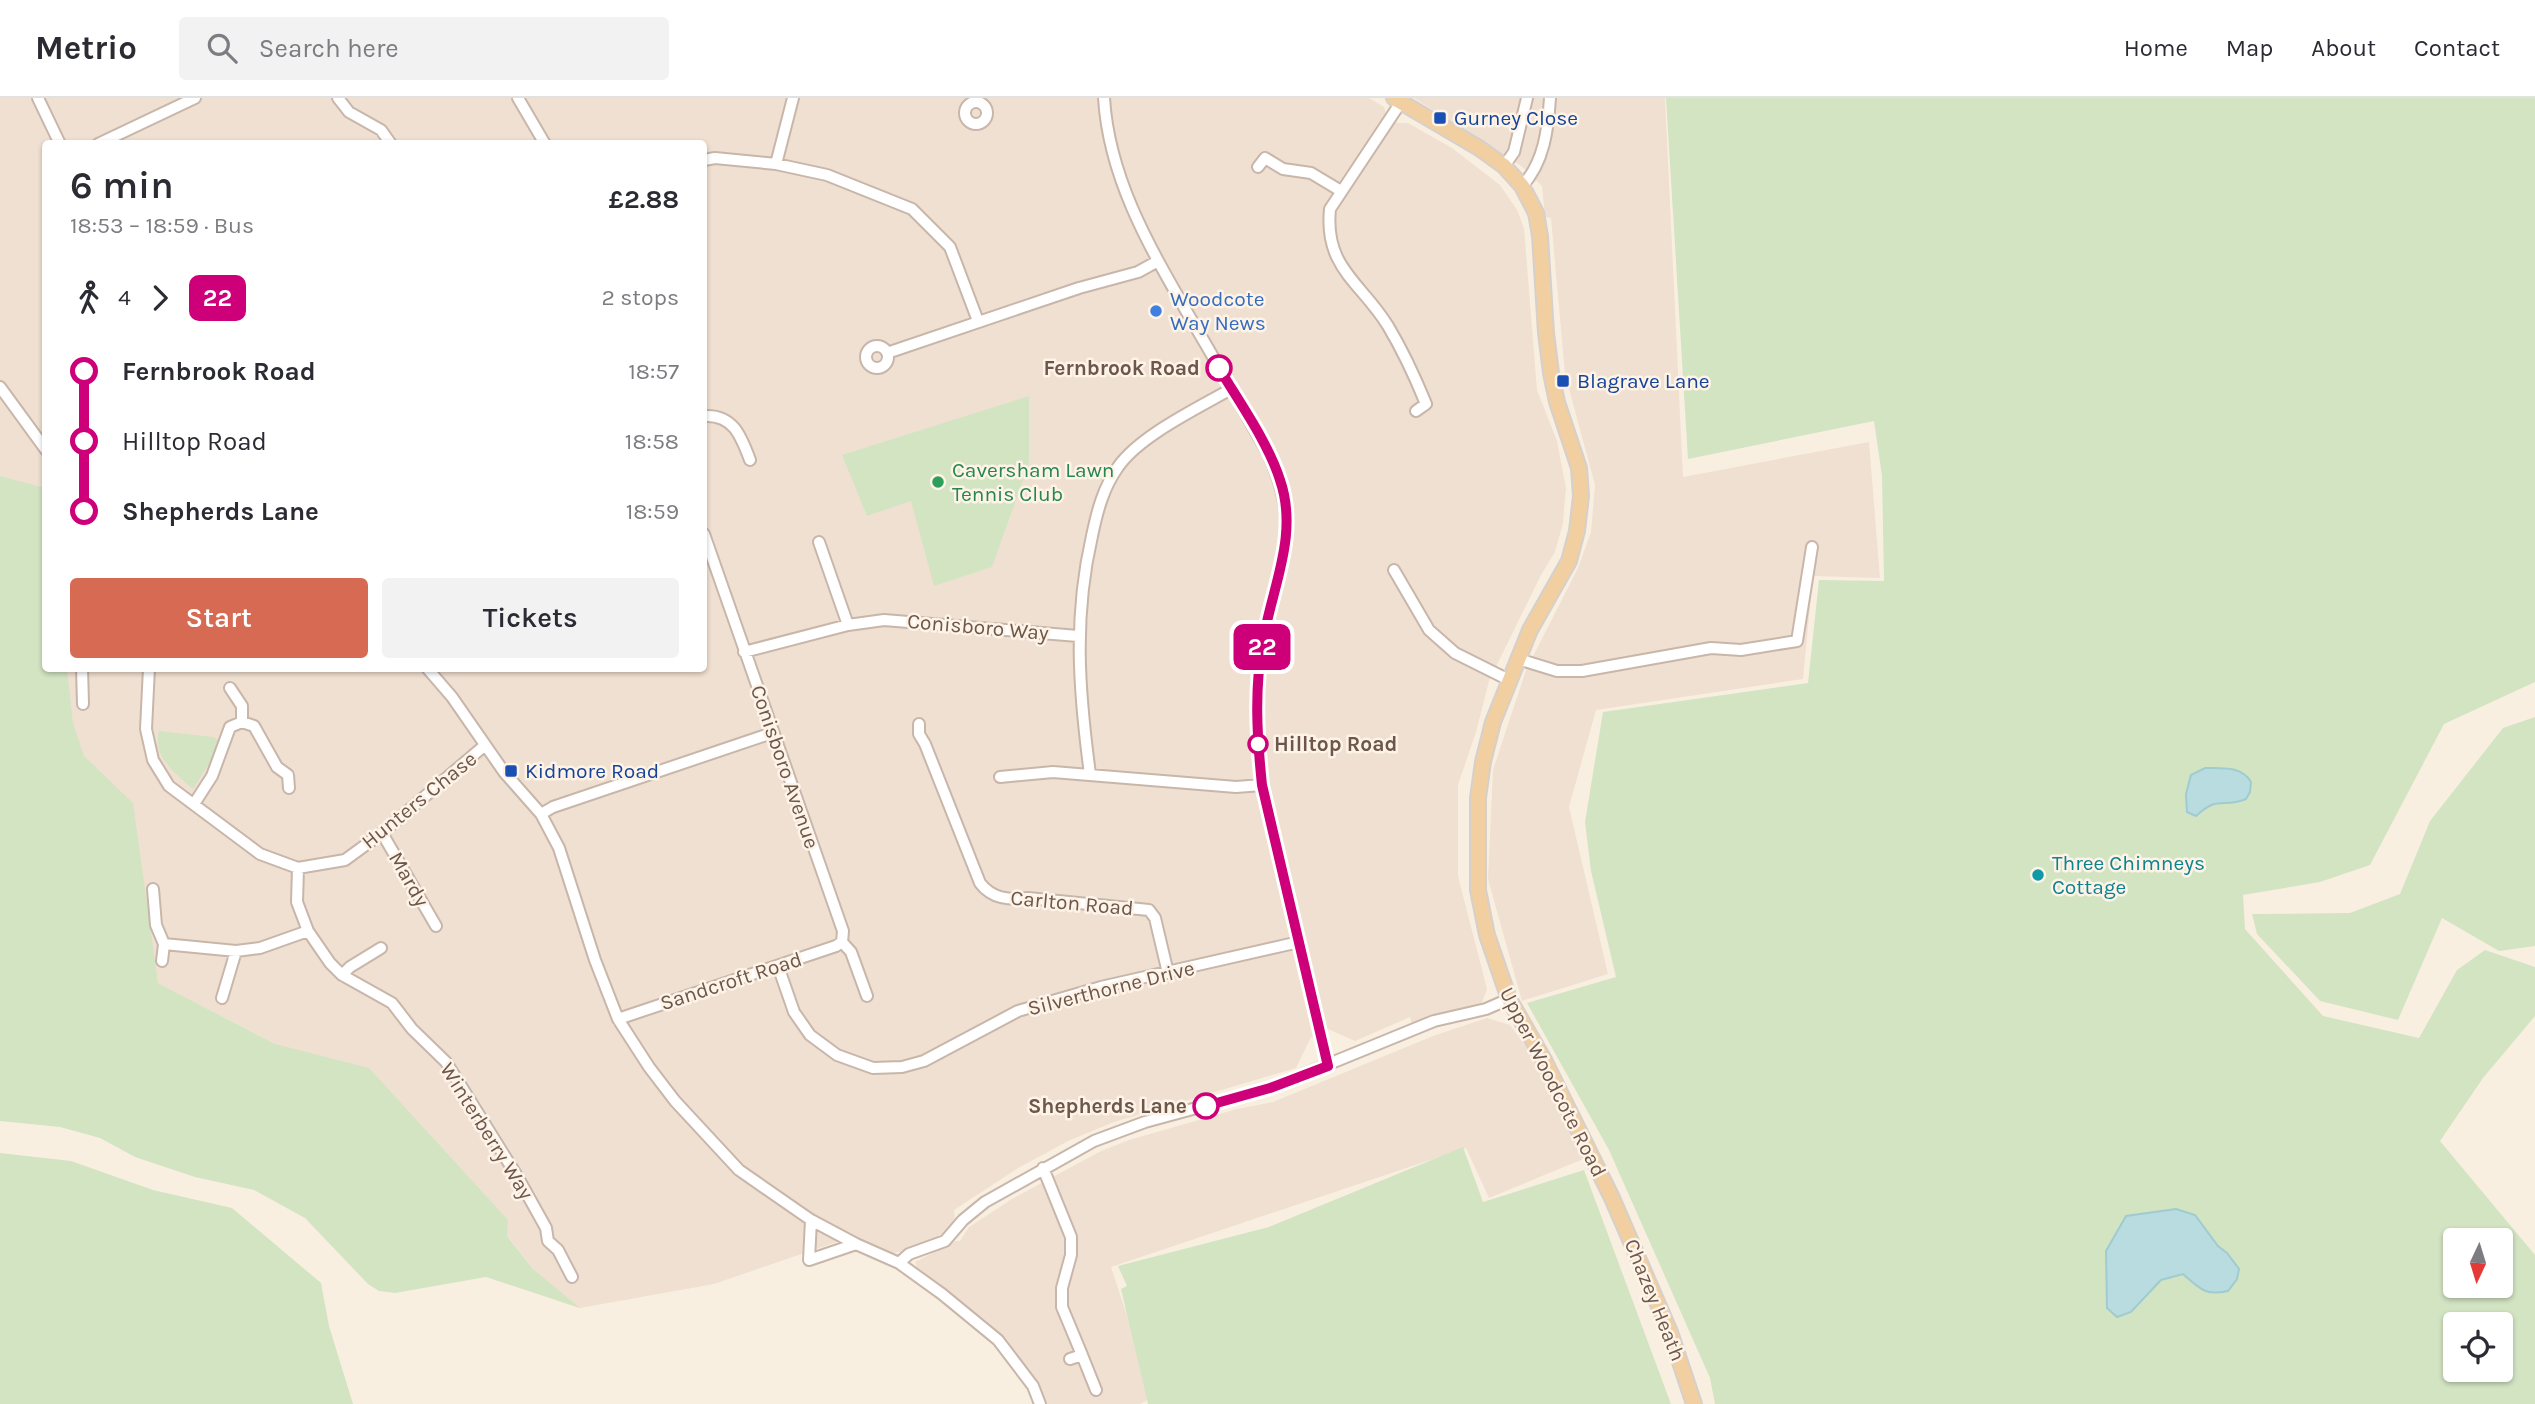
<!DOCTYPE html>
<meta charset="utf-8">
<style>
:root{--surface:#fff;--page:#f2f2f3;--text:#2b2b33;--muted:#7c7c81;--line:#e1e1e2;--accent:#d76a52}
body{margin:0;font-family:Karla,sans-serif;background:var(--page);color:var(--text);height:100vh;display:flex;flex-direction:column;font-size:26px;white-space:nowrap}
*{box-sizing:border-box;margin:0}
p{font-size:23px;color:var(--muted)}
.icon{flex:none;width:38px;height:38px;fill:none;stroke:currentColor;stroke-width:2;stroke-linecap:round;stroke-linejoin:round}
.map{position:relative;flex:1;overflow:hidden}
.panel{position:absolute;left:42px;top:42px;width:665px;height:532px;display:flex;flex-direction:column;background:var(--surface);border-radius:7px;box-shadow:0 2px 5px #0004}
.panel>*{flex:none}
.badge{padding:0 14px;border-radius:10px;font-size:24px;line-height:46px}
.needle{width:46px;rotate:184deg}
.fabs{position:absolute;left:2443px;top:1130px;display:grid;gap:14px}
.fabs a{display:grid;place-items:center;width:70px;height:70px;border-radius:7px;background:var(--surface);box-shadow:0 2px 5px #0004;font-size:35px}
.map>.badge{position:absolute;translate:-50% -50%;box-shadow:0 0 0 4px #fff}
.legs{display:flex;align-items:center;gap:10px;height:77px;padding:0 28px;font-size:23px}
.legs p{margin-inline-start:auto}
.overview{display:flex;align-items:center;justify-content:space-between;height:119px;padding:0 28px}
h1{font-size:38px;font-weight:600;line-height:52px}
.action{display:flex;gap:14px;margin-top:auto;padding:14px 28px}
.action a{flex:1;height:80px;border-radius:7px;background:var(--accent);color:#fff;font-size:28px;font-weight:600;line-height:80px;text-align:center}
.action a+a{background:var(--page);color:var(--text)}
ul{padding:0 28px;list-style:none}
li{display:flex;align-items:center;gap:24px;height:70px;font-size:26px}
li i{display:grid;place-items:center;width:10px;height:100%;margin:0 9px;background:currentColor}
li i::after{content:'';width:18px;height:18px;margin:-9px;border:5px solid;border-radius:50%;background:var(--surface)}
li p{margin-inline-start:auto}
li:first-child i{background:linear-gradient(#0000 50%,currentColor 0)}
li:last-child i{background:linear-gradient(currentColor 50%,#0000 0)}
header{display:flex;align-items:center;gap:42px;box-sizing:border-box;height:98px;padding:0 35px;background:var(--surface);border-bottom:2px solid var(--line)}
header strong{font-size:33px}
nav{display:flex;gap:38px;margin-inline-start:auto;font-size:24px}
.search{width:490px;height:63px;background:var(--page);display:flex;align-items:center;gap:18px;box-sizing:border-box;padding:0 24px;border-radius:7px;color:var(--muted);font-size:26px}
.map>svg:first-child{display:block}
.residential{fill:#f0e0d1}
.green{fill:#d2e4c2;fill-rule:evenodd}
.water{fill:#b8dce0;stroke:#a0cbd0;stroke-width:2}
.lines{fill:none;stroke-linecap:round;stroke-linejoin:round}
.minor-casing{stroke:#c8b6aa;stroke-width:14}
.major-casing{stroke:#d6d0cd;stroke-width:18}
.minor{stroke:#fff;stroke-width:10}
.major{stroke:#f1cfa0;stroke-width:14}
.line-1-casing{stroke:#fff;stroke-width:16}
.line-1{stroke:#cd007a;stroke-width:10}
.transit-dot{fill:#1a4fb4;stroke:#fdf3e7;stroke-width:2.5}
.shop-dot{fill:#3f7fe0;stroke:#fdf3e7;stroke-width:2.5}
.stop-1-dot{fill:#fff;stroke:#cd007a;stroke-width:3.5}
.leisure-dot{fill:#2e9e5b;stroke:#fdf3e7;stroke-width:2.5}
.culture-dot{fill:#0f9aa8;stroke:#fdf3e7;stroke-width:2.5}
.labels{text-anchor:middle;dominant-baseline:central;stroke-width:5;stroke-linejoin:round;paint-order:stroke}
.transit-label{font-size:21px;fill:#164399;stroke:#fdf3e7;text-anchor:start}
.shop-label{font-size:21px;fill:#366cbe;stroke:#fdf3e7;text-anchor:start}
.stop-label{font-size:21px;font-weight:bold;fill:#6d564b;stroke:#fdf3e7;text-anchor:end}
.leisure-label{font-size:21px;fill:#27864d;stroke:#fdf3e7;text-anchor:start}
.street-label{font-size:21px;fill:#6d564b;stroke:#fdf3e7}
.culture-label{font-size:21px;fill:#0d838f;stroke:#fdf3e7;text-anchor:start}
</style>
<header>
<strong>Metrio</strong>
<div class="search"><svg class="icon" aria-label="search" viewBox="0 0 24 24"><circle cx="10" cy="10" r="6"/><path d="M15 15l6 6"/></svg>Search here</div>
<nav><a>Home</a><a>Map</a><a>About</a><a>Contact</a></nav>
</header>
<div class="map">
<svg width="2535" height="1306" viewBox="0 0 2535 1306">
<rect width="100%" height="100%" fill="#f9efe1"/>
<path class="residential" d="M0 0H1369L1384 9 1386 15 1398 25H1408L1452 50 1500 87 1517 112 1524 130 1537 292 1557 343 1566 390 1563 425 1555 454 1541 477 1489 583 1476 634 1458 687V778L1487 891 1482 905 1412 927 1410 919 1355 943 1328 931 1311 939 1296 970 1114 1024 1068 1043 1020 1069 954 1112 955 1123 945 1139 915 1152 884 1156 854 1138 714 1186 580 1210 558 1203 498 1126 275 946 158 885 124 713 76 647 65 571 704 570V46H46L45 456 0 382Z
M1414 0H1665L1683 379 1869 344 1880 480 1813 478 1803 581 1596 612 1569 709 1608 876 1522 903 1488 781 1493 672 1526 572 1578 470 1591 434 1595 387 1565 276 1551 120 1545 119 1542 88 1521 68Z
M1487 920 1510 927 1532 957 1588 1059 1489 1100 1466 1050 1111 1169 1154 1299 1140 1306H1038L982 1222 917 1169 915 1164 956 1143H960L969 1129 1012 1101 1101 1053 1129 1042 1237 1011 1273 1004 1433 938Z"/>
<path class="green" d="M1666 0H2535V584L2444 626 2370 767 2320 784 2243 797 2245 831 2323 918 2419 940 2457 872 2485 852 2535 869V918L2483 980 2440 1043 2535 1157V1306H1715L1710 1280 1609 1052 1527 905 1616 879 1591 773 1585 724 1603 614 1808 585 1819 482 1884 483 1882 378 1874 323 1688 361ZM2455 1143H2501V1188H2455ZM2455 1227H2501V1272H2455Z
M1029 298V365L992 469 934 488 911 403 867 418 842 357Z
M0 378 45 390 46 570 67 571 73 625 84 658 133 705 158 885 275 946 369 970 508 1122 507 1138 533 1171 580 1210 486 1179 395 1195 379 1193 368 1186 305 1120 254 1092 195 1079 135 1059 100 1040 60 1029 0 1023Z
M2535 619V848L2499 853 2442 820 2398 922 2320 903 2257 836 2252 816 2350 815 2400 796 2430 723 2503 630Z
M159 633 213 639 223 644 193 691C176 676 152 659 159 633Z
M1463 1049 1483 1104 1584 1072 1671 1306H1148L1121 1191 1127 1188 1118 1168 1269 1129Z
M0 1055 71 1063 153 1092 232 1110 321 1185 329 1228 353 1306H0Z"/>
<path class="water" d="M2205 670C2222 670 2242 668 2251 684L2250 694 2246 701C2222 711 2220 696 2196 718L2187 714 2186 696 2191 677Z
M2176 1111 2195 1117 2218 1148 2227 1155 2239 1171 2237 1181 2228 1193C2205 1198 2200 1191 2183 1176L2161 1182 2131 1214 2117 1219 2107 1210 2106 1153 2126 1118Z"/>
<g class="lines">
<g class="minor-casing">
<path id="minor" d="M38 0 60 46
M338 0 349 14 381 32 391 46
M518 0 545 46
M1104 0C1109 80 1149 148 1188 216 1215 262 1242 309 1268 355 1304 433 1278 466 1263 542 1254 589 1257 639 1262 687L1328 968
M1401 4 1330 111C1324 170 1361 184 1388 228 1403 253 1415 279 1426 306L1416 313
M965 15a11 11 0 1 1 22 0a11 11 0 1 1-22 0Z
M98 46 195 0
M704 62 715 60 776 66 827 77 912 111 950 149 978 223
M776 66 793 0
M1504 68 1514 54 1527 0
M1258 69 1265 60 1283 71 1311 75 1341 93
M1522 88C1544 65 1548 31 1550 0
M866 259a11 11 0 1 1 22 0a11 11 0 1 1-22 0Z
M887 255 1079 190 1138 174 1158 163
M0 289 46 352
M704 318C733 316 741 338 750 362
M704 436 843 833 842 844 851 854 867 898
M819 444 848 527
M1394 472 1429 532 1455 555 1509 582
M744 554 848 527 884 522 1078 538
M1518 561 1557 573H1582L1711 550 1741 552 1797 543 1812 449
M82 570 83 606
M149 570 146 631 153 662 169 688 260 756 298 770 345 762 382 735 484 648
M427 570 452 599 504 674 541 716 559 750 595 862 618 921 649 969 675 1003 739 1072 811 1122 856 1146 899 1165 942 1196 998 1242 1033 1288 1040 1306
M230 590 242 608V624
M919 626V636L925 646 980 785C992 801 1009 802 1028 800L1149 812 1155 820 1168 875
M1090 676C1079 594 1073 520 1092 438 1097 414 1103 390 1118 369 1139 338 1198 310 1231 291
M1000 679 1053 674 1236 689 1262 687
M194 706 212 678 230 629 242 624 254 628 277 669 288 677 289 690
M541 716 553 709 772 635
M382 735 436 828
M298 770 297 804 308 833 330 865 342 877 392 905 412 931 446 964 517 1078 546 1130 548 1143 558 1152 572 1179
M153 791 156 827 164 846 236 853 260 850 308 833
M162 863 164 846
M778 868 794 914 810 937 837 957 873 970 902 969 924 963 1018 913 1101 889 1299 844
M342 877 350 869 381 850
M222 900 236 853
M618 921 836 848 842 844
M1043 1070 1071 1139V1157L1062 1190V1209L1082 1257 1070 1261
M811 1122 809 1162 856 1146
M899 1165 909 1156 945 1143 963 1122 985 1104 1094 1043 1145 1024 1270 990 1434 923 1486 911 1509 901
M1082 1257 1096 1292"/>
</g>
<g class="major-casing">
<path id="major" d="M1394 0 1479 50 1504 68 1522 88 1536 115 1540 138 1546 235 1551 275 1557 304 1579 370 1581 398 1577 433 1569 463 1530 532 1493 624 1483 664 1478 700V792L1487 837 1509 901 1544 962 1612 1100 1670 1234 1694 1306"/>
</g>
<use href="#minor" class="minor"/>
<use href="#major" class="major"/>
</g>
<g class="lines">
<g class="line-1-casing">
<path id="line-1" d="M1206 1008 1270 990 1328 968 1262 687C1257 639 1254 591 1263 543 1272 489 1299 437 1280 382 1268 344 1239 304 1219 270"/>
</g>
<use href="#line-1" class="line-1"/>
</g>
<g class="transit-dot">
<rect x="1433" y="13" width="14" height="14" rx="3.5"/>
<rect x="1556" y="276" width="14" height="14" rx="3.5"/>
<rect x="504" y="666" width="14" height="14" rx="3.5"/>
</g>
<circle class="shop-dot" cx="1156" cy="213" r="7"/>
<g class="stop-1-dot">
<circle cx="1219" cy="270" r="12"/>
<circle cx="1258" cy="646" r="9"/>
<circle cx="1206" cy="1008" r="12"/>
</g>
<circle class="leisure-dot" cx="938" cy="384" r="7"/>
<circle class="culture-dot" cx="2038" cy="777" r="7"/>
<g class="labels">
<g class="transit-label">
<text x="1454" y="20">Gurney Close</text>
<text x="1577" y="283">Blagrave Lane</text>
<text x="525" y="673">Kidmore Road</text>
</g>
<g class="shop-label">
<text x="1170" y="201">Woodcote<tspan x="1170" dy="24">Way News</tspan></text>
</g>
<g class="stop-label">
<text x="1200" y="270">Fernbrook Road</text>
<text x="1274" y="646" text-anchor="start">Hilltop Road</text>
<text x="1187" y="1008">Shepherds Lane</text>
</g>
<g class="leisure-label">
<text x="952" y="372">Caversham Lawn<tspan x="952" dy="24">Tennis Club</tspan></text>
</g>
<g class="street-label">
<text transform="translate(978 529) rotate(5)">Conisboro Way</text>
<text transform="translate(785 669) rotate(71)">Conisboro Avenue</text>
<text transform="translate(419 702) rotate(-39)">Hunters Chase</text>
<text transform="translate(409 781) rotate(60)">Mardy</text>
<text transform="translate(1072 805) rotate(5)">Carlton Road</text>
<text transform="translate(731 883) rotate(-18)">Sandcroft Road</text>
<text transform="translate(1111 890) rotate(-14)">Silverthorne Drive</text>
<text transform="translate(1553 984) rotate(63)">Upper Woodcote Road</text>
<text transform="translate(487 1033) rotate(58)">Winterberry Way</text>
<text transform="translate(1655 1202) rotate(68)">Chazey Heath</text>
</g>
<g class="culture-label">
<text x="2052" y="765">Three Chimneys<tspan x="2052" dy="24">Cottage</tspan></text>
</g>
</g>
</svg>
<div class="fabs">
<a><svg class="needle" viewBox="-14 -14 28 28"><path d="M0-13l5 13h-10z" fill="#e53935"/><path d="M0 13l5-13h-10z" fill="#7c7c81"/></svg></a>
<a><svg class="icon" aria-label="locate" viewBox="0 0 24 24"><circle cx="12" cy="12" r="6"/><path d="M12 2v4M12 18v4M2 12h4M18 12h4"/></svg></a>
</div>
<b class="badge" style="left:1262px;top:549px;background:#cd007a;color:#fff">22</b>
<section class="panel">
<div class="overview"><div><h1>6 min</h1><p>18:53 – 18:59 · Bus</p></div><b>£2.88</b></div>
<div class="legs"><svg class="icon" aria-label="walk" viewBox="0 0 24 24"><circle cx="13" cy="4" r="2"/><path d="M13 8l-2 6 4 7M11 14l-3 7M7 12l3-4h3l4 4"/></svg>4<svg class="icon" aria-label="forward" viewBox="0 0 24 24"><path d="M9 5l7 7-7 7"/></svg><b class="badge" style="background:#cd007a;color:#fff">22</b><p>2 stops</p></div>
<ul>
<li><i style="color:#cd007a"></i><b>Fernbrook Road</b><p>18:57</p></li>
<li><i style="color:#cd007a"></i><span>Hilltop Road</span><p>18:58</p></li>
<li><i style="color:#cd007a"></i><b>Shepherds Lane</b><p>18:59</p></li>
</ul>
<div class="action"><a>Start</a><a>Tickets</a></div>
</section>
</div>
